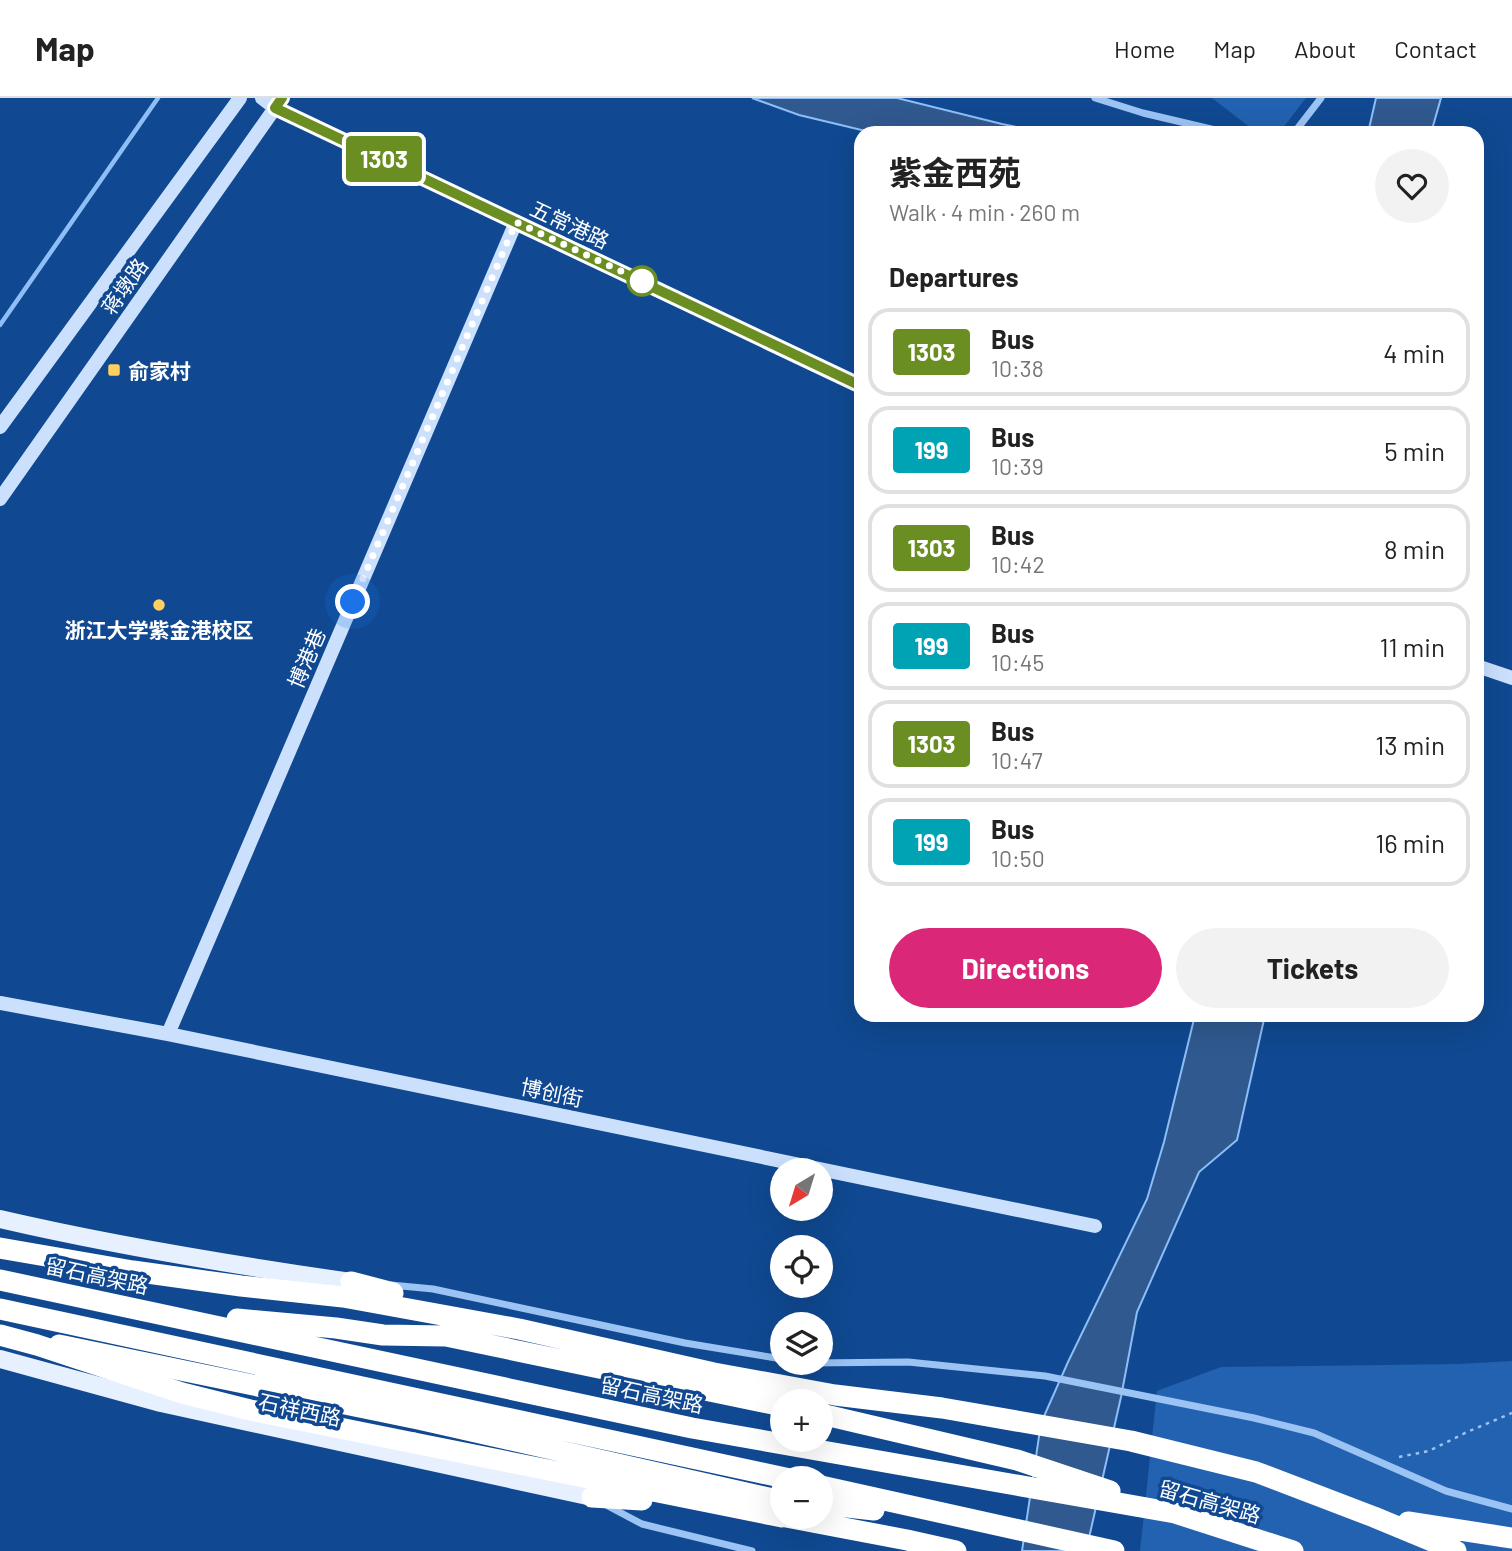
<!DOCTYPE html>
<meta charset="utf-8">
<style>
:root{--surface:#fff;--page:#f2f2f2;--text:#222;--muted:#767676;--line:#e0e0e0;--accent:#db2777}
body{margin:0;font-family:Barlow,"Noto Sans SC",sans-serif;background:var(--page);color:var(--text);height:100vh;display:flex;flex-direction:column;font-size:26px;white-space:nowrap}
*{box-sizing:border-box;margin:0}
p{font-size:23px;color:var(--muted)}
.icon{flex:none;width:38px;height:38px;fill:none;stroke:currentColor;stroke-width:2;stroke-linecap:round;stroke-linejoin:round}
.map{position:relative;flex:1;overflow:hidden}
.panel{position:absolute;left:854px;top:28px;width:630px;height:896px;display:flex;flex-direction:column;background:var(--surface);border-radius:21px;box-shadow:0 7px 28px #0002}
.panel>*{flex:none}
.badge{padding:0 14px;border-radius:5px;font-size:24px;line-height:46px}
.needle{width:46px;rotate:218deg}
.tools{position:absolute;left:770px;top:1060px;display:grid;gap:14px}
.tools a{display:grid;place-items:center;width:63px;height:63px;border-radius:50%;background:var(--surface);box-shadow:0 7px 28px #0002;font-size:35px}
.you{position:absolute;width:35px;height:35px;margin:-18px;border:5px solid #fff;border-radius:50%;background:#1a73e8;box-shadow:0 0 0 10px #1a73e833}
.map>.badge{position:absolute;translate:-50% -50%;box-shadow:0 0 0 4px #fff}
h2{padding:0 35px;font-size:26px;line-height:63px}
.round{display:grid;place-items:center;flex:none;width:74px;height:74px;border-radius:37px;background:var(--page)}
.summary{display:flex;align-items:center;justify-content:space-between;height:119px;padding:0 35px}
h1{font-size:33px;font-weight:700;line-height:52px}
.cta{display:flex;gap:14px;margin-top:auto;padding:14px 35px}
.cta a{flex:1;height:80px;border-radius:42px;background:var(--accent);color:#fff;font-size:28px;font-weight:700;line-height:80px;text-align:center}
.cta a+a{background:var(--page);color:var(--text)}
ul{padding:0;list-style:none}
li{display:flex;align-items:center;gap:21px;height:88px;margin:0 14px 10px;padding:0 21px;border:4px solid var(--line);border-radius:21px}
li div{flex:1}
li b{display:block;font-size:26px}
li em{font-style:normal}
li .badge{min-width:77px;font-weight:700;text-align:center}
header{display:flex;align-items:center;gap:42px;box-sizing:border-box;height:98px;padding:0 35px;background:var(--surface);border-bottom:2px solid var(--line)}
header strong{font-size:33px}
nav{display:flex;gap:38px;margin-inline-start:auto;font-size:24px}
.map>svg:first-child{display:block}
.green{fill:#2262b0}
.water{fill:#30598f;stroke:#8dbef7;stroke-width:2}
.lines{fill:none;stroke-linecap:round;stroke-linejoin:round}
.stream{stroke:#8dbef7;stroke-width:4.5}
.path{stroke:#9bc3f3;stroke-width:2.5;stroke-dasharray:3.5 5;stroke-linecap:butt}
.street{stroke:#9bc3f3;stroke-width:7}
.secondary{stroke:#cae0fd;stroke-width:14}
.primary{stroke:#e7f0ff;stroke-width:18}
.highway{stroke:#fff;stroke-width:21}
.highway-bridge{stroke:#fff;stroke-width:21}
.line-casing{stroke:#fff;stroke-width:16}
.line{stroke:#6b8e23;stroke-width:10}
.walk{stroke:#fff;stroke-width:7;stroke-dasharray:0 12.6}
.stop-dot{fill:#fff;stroke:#6b8e23;stroke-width:3.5}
.poi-dot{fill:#ffd05d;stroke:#104991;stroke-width:2.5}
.labels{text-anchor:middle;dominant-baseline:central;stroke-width:7;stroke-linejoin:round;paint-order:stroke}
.street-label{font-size:21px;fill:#fff;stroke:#104991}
.poi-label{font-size:21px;font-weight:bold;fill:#fff;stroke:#104991;text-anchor:start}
</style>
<header>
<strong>Map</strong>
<nav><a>Home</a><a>Map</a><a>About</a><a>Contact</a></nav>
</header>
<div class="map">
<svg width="1512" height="1453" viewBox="0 0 1512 1453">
<rect width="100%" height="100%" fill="#104991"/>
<path class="green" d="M1212 0H1306L1279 35 1256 34Z
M1512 1263V1453H1140L1157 1293 1221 1269 1458 1266Z"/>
<path class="water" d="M752 0H897L1002 26 1047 35H874L799 17Z
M1376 0H1441L1431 35H1368Z
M1195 917H1265L1237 1042 1199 1074 1137 1214 1121 1299 1086 1453H1022L1041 1325 1068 1264 1147 1101 1164 1044Z"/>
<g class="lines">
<path class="stream" d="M0 227 158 0"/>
<path class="path" d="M1399 1359 1429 1353 1467 1334 1512 1315"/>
<path class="street" d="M1095 0 1143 15 1228 35
M1294 35 1321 0
M391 1187 433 1191 685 1245 782 1261
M811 1265 908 1264 1045 1278 1254 1320 1314 1335 1446 1393 1512 1411
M608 1408 642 1426 752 1453"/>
<path class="secondary" d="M262 0 275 10 861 288
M0 329 240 0
M0 401 282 0
M1477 568 1512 580
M0 905 168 936 1095 1128
M168 936 516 124"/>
<path class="primary" d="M0 1121C116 1148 233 1167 351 1184
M0 1261 161 1305 592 1399"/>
<path class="highway" d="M0 1150 133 1173 241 1188 343 1199 519 1231 714 1275 835 1297 942 1310 1131 1343 1256 1374 1374 1419 1456 1453
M0 1182 692 1330 1175 1415 1293 1453
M351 1184 393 1195
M0 1211 790 1381
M237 1221 336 1230 383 1237 446 1238 782 1308
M59 1247 418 1321 782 1403
M821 1316 1017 1362 1110 1393
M414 1345 782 1419
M821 1388 1114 1453
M592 1399 642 1402
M821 1406 874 1412
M786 1419 907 1442 956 1453
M1408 1424 1512 1440"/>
<path class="highway-bridge" d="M0 1237 37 1247 182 1295 250 1312 414 1345"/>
</g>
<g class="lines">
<g class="line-casing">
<path id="line" d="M282 0 275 10 861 288"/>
</g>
<use href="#line" class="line"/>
<path class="walk" d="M353 504 516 124 642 183"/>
</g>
<circle class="stop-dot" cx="642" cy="183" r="14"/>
<g class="poi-dot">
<rect x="107" y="265" width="14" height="14" rx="3.5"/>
<circle cx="159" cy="507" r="7"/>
</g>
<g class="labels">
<g class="street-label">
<text transform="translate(570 126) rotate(25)">五常港路</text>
<text transform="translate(124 188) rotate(-55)">蒋墩路</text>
<text transform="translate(306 560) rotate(-67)">博港巷</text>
<text transform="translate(552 994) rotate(12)">博创街</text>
<text transform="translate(97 1177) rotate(12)">留石高架路</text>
<text transform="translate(652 1296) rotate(12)">留石高架路</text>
<text transform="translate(300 1311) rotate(12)">石祥西路</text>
<text transform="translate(1210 1403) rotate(16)">留石高架路</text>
</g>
<g class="poi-label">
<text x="128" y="272">俞家村</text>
<text x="159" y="531" text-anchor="middle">浙江大学紫金港校区</text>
</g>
</g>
</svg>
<div class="tools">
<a><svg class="needle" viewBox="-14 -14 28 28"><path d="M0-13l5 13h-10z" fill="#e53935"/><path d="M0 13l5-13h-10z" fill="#767676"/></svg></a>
<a><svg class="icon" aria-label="locate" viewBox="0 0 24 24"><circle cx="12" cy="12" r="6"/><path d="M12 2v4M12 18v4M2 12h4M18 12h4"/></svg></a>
<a><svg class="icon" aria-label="layers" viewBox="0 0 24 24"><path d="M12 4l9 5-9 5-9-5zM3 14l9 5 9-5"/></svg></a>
<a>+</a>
<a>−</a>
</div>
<div class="you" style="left:353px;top:504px"></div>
<b class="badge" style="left:384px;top:61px;background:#6b8e23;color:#fff">1303</b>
<section class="panel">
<div class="summary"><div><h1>紫金西苑</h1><p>Walk · 4 min · 260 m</p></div><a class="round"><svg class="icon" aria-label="heart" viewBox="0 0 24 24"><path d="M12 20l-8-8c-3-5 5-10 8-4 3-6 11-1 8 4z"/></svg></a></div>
<h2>Departures</h2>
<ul>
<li><span class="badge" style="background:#6b8e23;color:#fff">1303</span><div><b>Bus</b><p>10:38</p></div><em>4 min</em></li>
<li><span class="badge" style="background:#00a3b4;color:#fff">199</span><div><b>Bus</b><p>10:39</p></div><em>5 min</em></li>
<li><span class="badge" style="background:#6b8e23;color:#fff">1303</span><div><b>Bus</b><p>10:42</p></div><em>8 min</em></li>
<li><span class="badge" style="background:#00a3b4;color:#fff">199</span><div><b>Bus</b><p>10:45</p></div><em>11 min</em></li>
<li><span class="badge" style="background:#6b8e23;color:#fff">1303</span><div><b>Bus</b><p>10:47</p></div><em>13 min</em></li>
<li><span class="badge" style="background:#00a3b4;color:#fff">199</span><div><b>Bus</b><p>10:50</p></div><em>16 min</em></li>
</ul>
<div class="cta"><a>Directions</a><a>Tickets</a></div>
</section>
</div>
